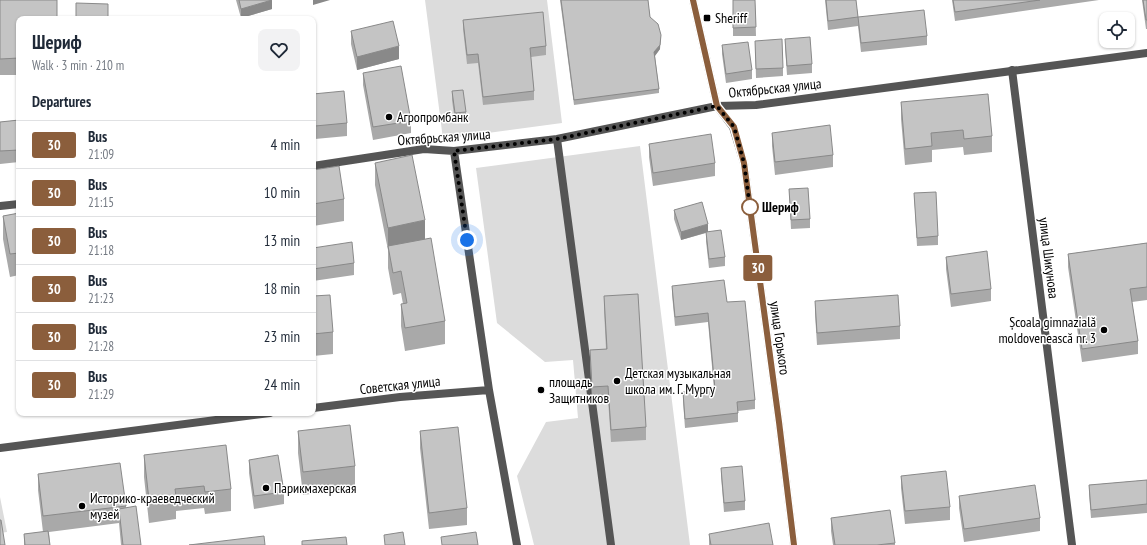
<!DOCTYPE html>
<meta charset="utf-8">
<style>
:root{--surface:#fff;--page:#f2f2f3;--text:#1f2937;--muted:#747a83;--line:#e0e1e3}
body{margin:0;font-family:"PT Sans Narrow",sans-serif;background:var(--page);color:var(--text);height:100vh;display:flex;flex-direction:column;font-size:15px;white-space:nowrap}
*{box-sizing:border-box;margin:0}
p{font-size:13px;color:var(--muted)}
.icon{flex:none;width:22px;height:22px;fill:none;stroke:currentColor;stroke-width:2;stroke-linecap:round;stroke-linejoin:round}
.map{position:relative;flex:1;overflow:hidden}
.drawer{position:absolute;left:16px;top:16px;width:300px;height:400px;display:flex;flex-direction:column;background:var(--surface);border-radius:8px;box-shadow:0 1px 3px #0004}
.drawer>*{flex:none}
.badge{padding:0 8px;border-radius:3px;font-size:14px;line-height:26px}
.fabs{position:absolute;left:1099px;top:12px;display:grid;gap:8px}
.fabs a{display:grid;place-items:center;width:36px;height:36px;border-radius:8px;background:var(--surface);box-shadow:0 1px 3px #0004;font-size:20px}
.you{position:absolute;width:20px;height:20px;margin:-10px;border:3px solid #fff;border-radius:50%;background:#1a73e8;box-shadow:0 0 0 6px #1a73e833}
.map>.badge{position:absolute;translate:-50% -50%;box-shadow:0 0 0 2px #fff}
h2{padding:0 16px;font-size:15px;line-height:36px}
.round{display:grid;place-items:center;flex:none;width:42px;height:42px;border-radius:8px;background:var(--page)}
.headline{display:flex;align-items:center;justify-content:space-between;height:68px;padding:0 16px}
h1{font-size:19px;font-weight:700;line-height:30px}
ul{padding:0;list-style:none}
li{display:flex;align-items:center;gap:12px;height:48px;padding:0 16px;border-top:1px solid var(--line)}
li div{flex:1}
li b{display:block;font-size:15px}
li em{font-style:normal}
li .badge{min-width:44px;font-weight:700;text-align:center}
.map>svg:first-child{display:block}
.green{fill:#dcdcdc}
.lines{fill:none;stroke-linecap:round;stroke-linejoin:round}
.minor{stroke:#555;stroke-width:8}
.tertiary{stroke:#555;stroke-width:8}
.wall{fill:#a9a9a9}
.shaded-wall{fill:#898989}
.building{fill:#c4c4c4;stroke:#898989}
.line-casing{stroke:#fff;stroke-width:9}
.line{stroke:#8b5e3c;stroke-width:6}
.walk{stroke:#000;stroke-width:4;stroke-dasharray:0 7.2}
.poi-dot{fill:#000;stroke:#fff;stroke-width:1.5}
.stop-dot{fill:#fff;stroke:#8b5e3c;stroke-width:2}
.labels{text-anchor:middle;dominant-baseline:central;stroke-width:3;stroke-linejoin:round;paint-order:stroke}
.poi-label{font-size:14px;fill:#000;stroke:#fff;text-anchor:start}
.street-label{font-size:14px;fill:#000;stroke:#fff}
.stop-label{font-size:14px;font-weight:bold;fill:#000;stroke:#fff;text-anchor:start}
</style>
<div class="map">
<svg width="1147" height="545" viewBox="0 0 1147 545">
<rect width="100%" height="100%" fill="#fff"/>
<path class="green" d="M425 0H547L562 123 443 139Z
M640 146 690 545H534L517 476 546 422 578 418 573 360 545 362 497 323 476 168Z
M0 497 7 532 0 533Z"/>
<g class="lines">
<path class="minor" d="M1012 70 1072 545
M557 139 611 545
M454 151 489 390 517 545
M313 166 424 149 454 151 557 139 717 106
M0 206 19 204
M313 408 400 397 489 390
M0 448 270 413"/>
<path class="tertiary" d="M693 0 717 106 733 127 744 163 779 422 794 545
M717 106 756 105 1147 53"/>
</g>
<path class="wall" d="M0 0 19 19V75H0Z
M236 0H272V9L241 18Z
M560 0H648L650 17 660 49 655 56 659 89V93L574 105Z
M733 0H755L756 36H733Z
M825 0H856L858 17 927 36V45L861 52 858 26 828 30Z
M952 0H1099L955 21Z
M1142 0H1147V29H1146Z
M463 20 546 46V55L531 57 534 91V100L483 105 478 63 467 64 463 29Z
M351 31 399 59 357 70 351 44Z
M785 39 812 64V73L787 75 785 47Z
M755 41 783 68V76L756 78Z
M722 45 752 70V79L726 83 722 54Z
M363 73 411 121V133L373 140 363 85Z
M452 91 466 112V120L455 122 452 100Z
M313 94 347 123V136L315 139 313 115Z
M901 102 992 136V152L964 155 963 147 932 150V162L905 165 901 119Z
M19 120V162L0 164V122Z
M772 133 833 155V167L775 175 772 146Z
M649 144 715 163V176L653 186 649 157Z
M375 163 425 239 445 321V344L405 351 401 326V304H403L401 293 393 295 388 268V250L375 185Z
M313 170 344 199V221L313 226Z
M789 189 810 219V228L791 229Z
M914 193 938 236V245L917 246Z
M674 210 708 232 725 257V266L709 268 706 241V233L681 240 674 219Z
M19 213V275L10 277 3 239V216Z
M1147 243V300L1132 302 1138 341V354L1082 362 1068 267V254Z
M313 248 354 263V275L313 281Z
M946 257 991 289V301L951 307 946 269Z
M672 286 727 302 755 400V409L738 411V422L685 428 683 401V392L714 389 708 322 675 326 672 294Z
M313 296 333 332V354L313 356Z
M604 296 646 427V440L611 442 608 399 592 400 590 363V350L606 349 604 309Z
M815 301 900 326V339L817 345 815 314Z
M298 431 355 466V488L303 495 298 453Z
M420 431 467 508V525L429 529 420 448Z
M144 455 231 489V511L205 514 204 508 176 511V519L149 523 144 477Z
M249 460 284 492V504L254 509 249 473Z
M721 468 745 501V510L724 512 721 476Z
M38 474 126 506V508L141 545H121L119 523 49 532 50 545H24V534L43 532 38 490Z
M901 476 950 507V520L905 524 901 488Z
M1147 480V513L1091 518 1089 494V485Z
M959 496 1040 518V531L964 542 959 508Z
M831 518 895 543V545H833L831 531Z
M709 534 773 545H709Z"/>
<path class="shaded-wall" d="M272 0V9L241 18V9Z
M313 0H330L313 5Z
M661 35 660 49 654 57V52Z
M399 46V59L357 70V57Z
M425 220V242L388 246V250V228Z
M708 224V232L681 240V232Z"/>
<path class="building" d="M0 0H57V19H19V58L0 59Z
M239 0H272L241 9Z
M561 0H648L650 17 658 24 661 35 660 45 654 52 659 89 574 100Z
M733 0H755L756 27 733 28Z
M826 0H856L858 17 924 10 927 36 861 43 858 17 828 21Z
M953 0H1040L955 12Z
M1143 0H1147V20H1146Z
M76 3 108 4V19H76Z
M543 12 546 46 530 48 534 91 483 97 478 54 467 55 463 20Z
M393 21 399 46 357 57 351 31Z
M810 37 812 64 787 66 785 39Z
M782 39 783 68 756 69 755 41Z
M748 42 752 70 726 74 722 45Z
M401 66 411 121 373 127 363 73Z
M463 90 466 112 455 113 452 91Z
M344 91 347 123 315 126 313 102V94Z
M988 94 992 136 964 139 963 130 931 133 932 146 905 149 901 102Z
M19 120V150L0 151V122Z
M830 125 833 155 775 162 772 133Z
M711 134 715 163 653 173 649 144Z
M412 155 425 220 388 228 375 163Z
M339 166 344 199 313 204V170Z
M808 188 810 219 791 220 789 189Z
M936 192 938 236 917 238 914 193Z
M702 202 708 224 681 232 674 210Z
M19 213V253L10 254 3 216Z
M721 230 725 257 709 259 706 232Z
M431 238 445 321 405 328 401 304 407 303 401 271 393 273 388 246Z
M352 242 354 263 313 269V248Z
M1147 243V287L1130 289 1138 341 1082 349 1068 254Z
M987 251 991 289 951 294 946 257Z
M724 280 727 302 745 301 755 400 737 402 738 413 685 419 683 392 715 389 708 313 675 317 672 286Z
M638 294 646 427 611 430 608 386 592 387 590 350 607 349 604 296Z
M330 295 333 332 313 334V296Z
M898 295 900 326 817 333 815 301Z
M350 425 355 466 303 472 298 431Z
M458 427 467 508 429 513 420 431Z
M226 445 231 489 205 492 204 486 175 489 176 497 149 500 144 455Z
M278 455 284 492 254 496 249 460Z
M120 463 126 506 43 516 38 474Z
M742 466 745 501 724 503 721 468Z
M946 471 950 507 905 511 901 476Z
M1147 480V504L1091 510 1089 485Z
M1035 485 1040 518 964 529 959 496Z
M136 506 141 545H123L119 509Z
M890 510 895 543 877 545H835L831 518Z
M0 520H1L5 545H0Z
M769 523 773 545H711L709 534Z
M48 531 50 545H25L24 534Z
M403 532 405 545H385L384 535Z
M476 532 478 545H442L441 537Z
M264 536 265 545H189Z
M346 537 347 545H302V541Z"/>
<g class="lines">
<g class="line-casing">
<path id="line" d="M693 0 717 106 734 127 744 163 779 422 794 545"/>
</g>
<use href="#line" class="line"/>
<path class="walk" d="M467 240 454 151 557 139 717 106 734 127 744 163 750 207"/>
</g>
<g class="poi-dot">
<rect x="703" y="14" width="8" height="8" rx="2"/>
<circle cx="389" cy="117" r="4"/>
<circle cx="1104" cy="330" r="4"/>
<circle cx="617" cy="381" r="4"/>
<circle cx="541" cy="390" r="4"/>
<circle cx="266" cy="488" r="4"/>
<circle cx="82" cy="506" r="4"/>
</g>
<circle class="stop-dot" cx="750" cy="207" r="8"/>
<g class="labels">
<g class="poi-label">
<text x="715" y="18">Sheriff</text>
<text x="397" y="117">Агропромбанк</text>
<text x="1096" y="322" text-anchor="end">Școala gimnazială<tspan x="1096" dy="16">moldovenească nr. 3</tspan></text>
<text x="625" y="373">Детская музыкальная<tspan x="625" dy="16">школа им. Г. Мургу</tspan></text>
<text x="549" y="382">площадь<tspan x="549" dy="16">Защитников</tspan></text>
<text x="274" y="488">Парикмахерская</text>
<text x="90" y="498">Историко-краеведческий<tspan x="90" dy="16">музей</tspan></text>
</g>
<g class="street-label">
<text transform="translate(775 88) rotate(-6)">Октябрьская улица</text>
<text transform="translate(444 137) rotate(-4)">Октябрьская улица</text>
<text transform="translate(1049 258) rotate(83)">улица Шикунова</text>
<text transform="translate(780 338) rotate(82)">улица Горького</text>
<text transform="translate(400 385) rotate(-6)">Советская улица</text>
</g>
<g class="stop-label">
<text x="762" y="207">Шериф</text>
</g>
</g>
</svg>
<div class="fabs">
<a><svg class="icon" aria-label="locate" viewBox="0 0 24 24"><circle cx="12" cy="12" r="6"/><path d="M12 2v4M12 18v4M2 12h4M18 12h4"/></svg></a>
</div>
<div class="you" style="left:467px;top:240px"></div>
<b class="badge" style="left:758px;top:268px;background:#8b5e3c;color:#fff">30</b>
<section class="drawer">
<div class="headline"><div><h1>Шериф</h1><p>Walk · 3 min · 210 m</p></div><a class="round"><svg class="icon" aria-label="heart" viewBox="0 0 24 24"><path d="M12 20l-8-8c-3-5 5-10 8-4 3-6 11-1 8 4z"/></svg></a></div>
<h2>Departures</h2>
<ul>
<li><span class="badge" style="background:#8b5e3c;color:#fff">30</span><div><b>Bus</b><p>21:09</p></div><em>4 min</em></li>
<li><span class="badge" style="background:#8b5e3c;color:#fff">30</span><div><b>Bus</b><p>21:15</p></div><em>10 min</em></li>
<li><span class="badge" style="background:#8b5e3c;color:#fff">30</span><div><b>Bus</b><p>21:18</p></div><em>13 min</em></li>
<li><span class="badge" style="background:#8b5e3c;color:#fff">30</span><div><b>Bus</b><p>21:23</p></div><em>18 min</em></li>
<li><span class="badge" style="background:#8b5e3c;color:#fff">30</span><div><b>Bus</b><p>21:28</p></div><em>23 min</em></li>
<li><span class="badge" style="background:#8b5e3c;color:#fff">30</span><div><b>Bus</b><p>21:29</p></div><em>24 min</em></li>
</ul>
</section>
</div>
